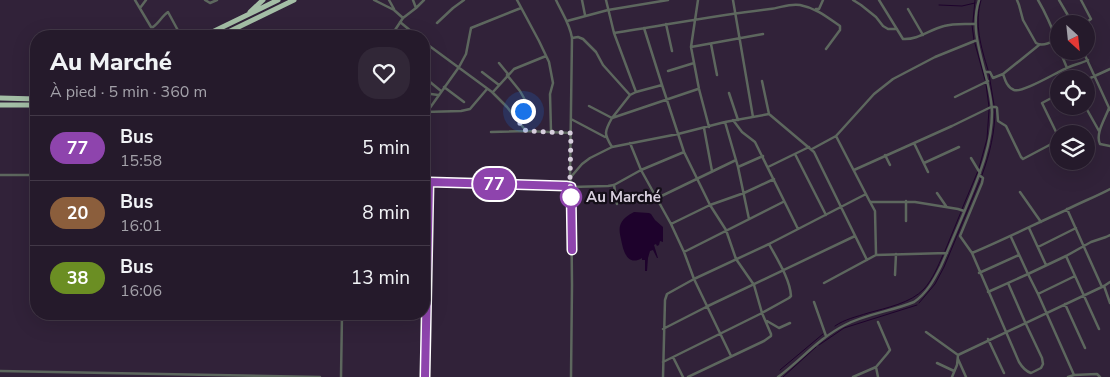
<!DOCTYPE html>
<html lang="fr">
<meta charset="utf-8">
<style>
:root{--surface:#251a2b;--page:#312737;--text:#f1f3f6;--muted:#a3a1a9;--line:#423847}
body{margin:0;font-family:"Nunito Sans",sans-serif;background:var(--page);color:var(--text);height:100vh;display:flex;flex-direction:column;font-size:19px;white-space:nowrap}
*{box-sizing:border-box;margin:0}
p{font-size:16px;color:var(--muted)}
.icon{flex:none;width:28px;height:28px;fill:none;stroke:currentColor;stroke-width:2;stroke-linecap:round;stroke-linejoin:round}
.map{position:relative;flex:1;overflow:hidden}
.details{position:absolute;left:30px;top:30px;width:400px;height:290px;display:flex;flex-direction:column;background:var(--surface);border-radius:20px;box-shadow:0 5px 20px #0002,0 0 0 1px var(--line)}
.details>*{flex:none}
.badge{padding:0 10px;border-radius:16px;font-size:18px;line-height:32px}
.needle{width:32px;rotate:153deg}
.fabs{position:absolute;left:1050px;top:15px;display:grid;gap:10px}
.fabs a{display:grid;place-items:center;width:45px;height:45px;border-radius:50%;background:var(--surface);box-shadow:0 5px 20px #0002,0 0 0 1px var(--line);font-size:25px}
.you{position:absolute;width:25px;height:25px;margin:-12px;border:4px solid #fff;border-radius:50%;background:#1a73e8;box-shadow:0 0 0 8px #1a73e833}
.map>.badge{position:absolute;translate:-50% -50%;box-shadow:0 0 0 2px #fff}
.round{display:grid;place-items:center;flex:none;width:52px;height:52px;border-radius:20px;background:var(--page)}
.headline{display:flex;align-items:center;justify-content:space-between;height:85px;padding:0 20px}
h1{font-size:24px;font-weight:800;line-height:38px}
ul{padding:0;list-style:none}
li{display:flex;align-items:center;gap:15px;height:65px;padding:0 20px;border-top:1px solid var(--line)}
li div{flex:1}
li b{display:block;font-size:19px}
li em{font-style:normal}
li .badge{min-width:55px;font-weight:700;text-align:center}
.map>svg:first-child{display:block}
.water{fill:#1e022c}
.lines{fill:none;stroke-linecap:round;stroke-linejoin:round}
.stream{stroke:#1e022c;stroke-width:1}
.minor{stroke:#5d675e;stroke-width:2.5}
.highway{stroke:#a4bea6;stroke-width:5}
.line-casing{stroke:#fff;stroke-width:11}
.line{stroke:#8e44ad;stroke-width:8}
.walk{stroke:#d7cedd;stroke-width:5;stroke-dasharray:0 9}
.stop-dot{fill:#fff;stroke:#8e44ad;stroke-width:2.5}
.labels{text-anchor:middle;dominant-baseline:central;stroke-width:4.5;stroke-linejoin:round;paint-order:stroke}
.stop-label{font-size:15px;font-weight:bold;fill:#d7cedd;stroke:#150f19;text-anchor:start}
</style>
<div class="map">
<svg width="1110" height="377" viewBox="0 0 1110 377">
<rect width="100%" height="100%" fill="#312239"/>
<path class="water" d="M634 212 649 213 651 214 655 220 663 227V242L660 241 659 245 657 246 656 244 654 245 658 258H657L653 250 650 251 648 258 647 271H645V260H642V258C627 267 623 250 621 239 620 235 619 230 620 226 622 219 628 215 634 212Z"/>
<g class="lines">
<path class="stream" d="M981 0C974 24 981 47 988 70
M939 5 962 6 975 3
M973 22 975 0
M972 25 974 40 985 80
M989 74 994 105
M986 84 989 107
M979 168 987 139 989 110
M982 175C990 153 995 132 995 109
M962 209 978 171
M945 251 961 212
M919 303 935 284 944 267 981 178
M835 326C845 319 856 317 868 313 886 308 911 303 924 289 933 279 938 266 943 255
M819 345 844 328 917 305
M780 370 823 334
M783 377 816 347"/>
<path class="minor" d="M135 0 151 27H153C159 23 162 16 168 12L181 36
M205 0 210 3 217 0
M374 0 394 10 403 18
M389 0 394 9
M413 0 416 8
M517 0 539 41 549 62 553 83 550 94 551 131
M556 0C562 13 570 24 572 38L578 37 583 39 596 52 603 65 630 95 636 92 662 85 644 28
M582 0 585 15
M606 0 614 33 636 92
M698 0 691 47 699 89 709 127
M733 0 753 117
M853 0 861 5 876 17 883 26 888 29H897
M879 0 903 39C918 40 929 30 944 26 954 23 965 24 975 24
M1017 0 1019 5 1023 20 1036 43C1043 47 1052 42 1059 38
M1038 0C1047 15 1053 30 1059 46
M1059 0 1073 24
M1081 0 1091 19 1084 24
M140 8 146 0
M816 9H819L823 0
M908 9 923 35
M567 21 608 10 668 0
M400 22 417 36
M437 23 453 8 464 0
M666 24 672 51
M614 33C666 25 717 15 770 9 780 8 790 3 800 5 816 8 827 17 840 26V30L826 49
M391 36 403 18 416 8 424 0
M424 42 492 92 507 107 526 131
M711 44 717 75
M691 47 763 34
M1060 51 1067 68
M1083 51 1110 110
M499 63 508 74
M668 71 694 63
M482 72 499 85
M986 72H990L993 78 1003 74 1039 45
M1003 74C1005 80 1007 87 1014 90 1023 93 1055 73 1065 69 1072 65 1080 64 1088 60
M507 75 520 91 529 107 515 116
M424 77 441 91
M1086 80 1110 69
M762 81 769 114 814 152 867 260
M662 85 684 152 710 205 726 230 736 259 754 285 762 313 771 334V336L764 341 688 377
M444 87 464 102
M493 92 514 69 546 56
M424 93 438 95
M729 93 738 120
M1059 94 1042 103 1059 138
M955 97 988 81
M589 106 612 118 630 95
M1085 106 1099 131
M1109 108C1105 119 1095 134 1100 144L1110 146
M424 112 461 111 470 109 487 89
M427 112 459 67 466 54 471 28 521 8
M571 119 605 137
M733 120 742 132 755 142 798 229
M725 122 738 167 749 219
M704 128 712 171
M491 132 526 131 571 133
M836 136 869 200 875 211 876 254
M630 143 641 170 671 224 684 252 694 279 731 356
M914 143 928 172
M612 147C604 134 604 132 612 118L698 89
M812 149 836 136 874 94 893 79 935 57 977 40
M795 154 826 215
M885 155 890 165
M971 158 980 173
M924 163 959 147
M738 167 763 156
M768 167 809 147
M854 170 952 126 991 107H996L997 108 998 121 1006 126 1021 157 1023 159 1057 141 1059 139
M0 175H36
M979 175 983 178 982 183 960 236 972 253 1019 362C1022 367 1025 371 1031 373L1041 368 1043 364 1042 358 1025 322 1008 283
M570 178 582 164 590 158 612 147 678 134 725 122 769 114
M424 182 566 186 571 187 608 186 614 185 641 170 684 152
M614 185 617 204
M1020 192 1041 222
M937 193 946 206
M906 201V221
M871 202H915L958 209 964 211
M647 203 736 160
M1067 209 1102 287
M671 224 710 205 744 193 774 179
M1029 228 1046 265
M1038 247 1076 228
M684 252 783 202
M972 253C1003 240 1033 225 1064 211 1079 203 1095 197 1110 189
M1066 256 1099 329
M979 273 1019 255
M895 275 896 254
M824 283 876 255 947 253
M1104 286 1110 303
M988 292 1028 274 1011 237
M1038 294 1075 276
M814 302 826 336
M1065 304 1085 348
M767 321 779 328 790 323
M663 329 708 306 855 236
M926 332 958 355
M988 339 1004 373
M673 357 683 377
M958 359 966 377
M663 362 762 313 789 298 791 296C790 279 777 259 769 244
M937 363 954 371
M876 367 878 377
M0 371 320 377
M1074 375 1097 374 1100 377
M341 377 342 314
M571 377 572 285 571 187 570 178 572 38
M663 377 665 300 667 294 694 279 769 244 866 194
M778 377C801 360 819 338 845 325 866 314 892 311 914 302 927 293 934 280 941 266 949 248 957 229 965 210 978 178 992 147 992 112 991 74 967 38 979 0
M853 377 876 367 887 354 890 350 878 322
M952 377 957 365 958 355 1104 286 1110 282
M1068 377 1074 375 1038 294 1028 274 1066 256 1091 242 1106 237 1110 235"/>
<path class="highway" d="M250 12 263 0
M204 36 278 0
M220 36 294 0
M0 98 36 99
M0 105H36"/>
</g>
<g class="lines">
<g class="line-casing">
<path id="line" d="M425 377 429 182 566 186 571 187 572 250"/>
</g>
<use href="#line" class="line"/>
<path class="walk" d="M523 111 515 117 526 131 571 133 570 178 571 201V197"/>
</g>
<circle class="stop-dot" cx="571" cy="197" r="10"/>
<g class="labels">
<g class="stop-label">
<text x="586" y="197">Au Marché</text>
</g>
</g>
</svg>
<div class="fabs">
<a><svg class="needle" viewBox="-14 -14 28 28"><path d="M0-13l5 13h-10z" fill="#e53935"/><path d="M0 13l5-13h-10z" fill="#a3a1a9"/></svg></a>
<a><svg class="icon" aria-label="locate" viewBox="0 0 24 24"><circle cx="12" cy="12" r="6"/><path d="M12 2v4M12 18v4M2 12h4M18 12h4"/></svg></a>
<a><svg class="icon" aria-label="layers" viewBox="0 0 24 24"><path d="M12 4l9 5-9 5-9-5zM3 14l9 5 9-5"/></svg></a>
</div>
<div class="you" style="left:523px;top:111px"></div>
<b class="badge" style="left:494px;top:184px;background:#8e44ad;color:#fff">77</b>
<section class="details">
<div class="headline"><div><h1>Au Marché</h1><p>À pied · 5 min · 360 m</p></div><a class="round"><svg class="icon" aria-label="heart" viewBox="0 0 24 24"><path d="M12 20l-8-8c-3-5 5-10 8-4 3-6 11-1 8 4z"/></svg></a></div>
<ul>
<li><span class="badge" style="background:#8e44ad;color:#fff">77</span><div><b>Bus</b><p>15:58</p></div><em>5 min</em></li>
<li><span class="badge" style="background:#8b5e3c;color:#fff">20</span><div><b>Bus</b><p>16:01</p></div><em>8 min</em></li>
<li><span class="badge" style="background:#6b8e23;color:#fff">38</span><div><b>Bus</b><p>16:06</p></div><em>13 min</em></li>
</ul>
</section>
</div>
